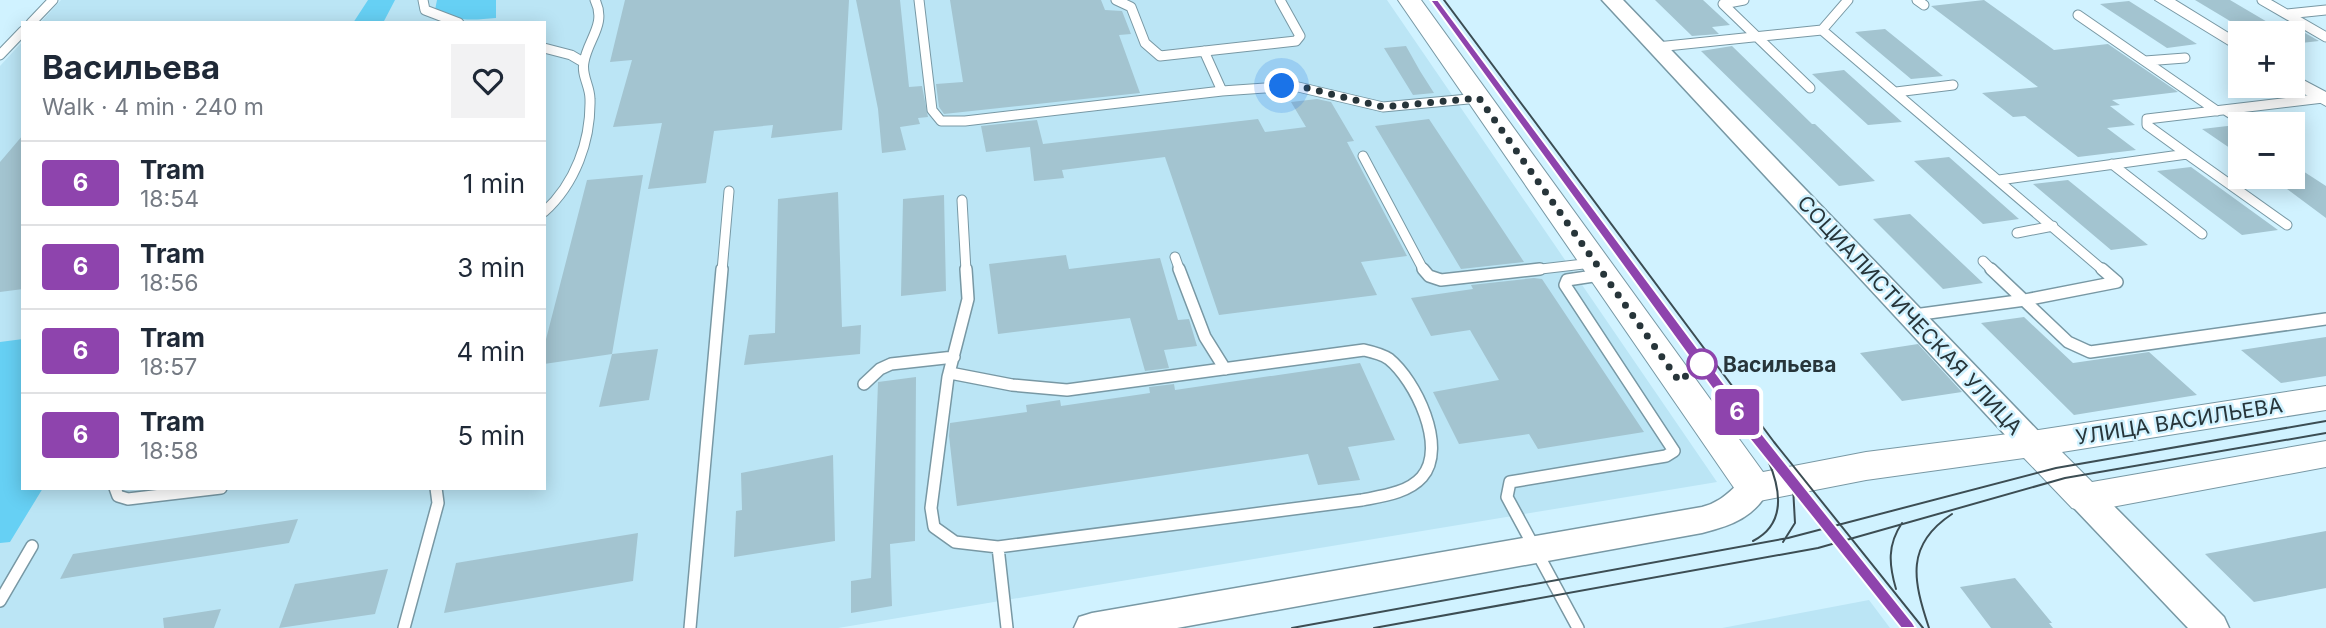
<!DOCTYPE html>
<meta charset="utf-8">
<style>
:root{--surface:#fff;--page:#f2f2f3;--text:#1f2937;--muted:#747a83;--line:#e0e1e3}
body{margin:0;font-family:Inter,sans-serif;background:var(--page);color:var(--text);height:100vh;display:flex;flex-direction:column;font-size:26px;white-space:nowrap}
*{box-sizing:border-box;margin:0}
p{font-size:23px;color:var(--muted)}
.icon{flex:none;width:38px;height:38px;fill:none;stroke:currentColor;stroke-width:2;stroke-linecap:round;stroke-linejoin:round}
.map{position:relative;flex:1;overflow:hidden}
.sheet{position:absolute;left:21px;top:21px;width:525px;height:469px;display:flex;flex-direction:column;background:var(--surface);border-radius:0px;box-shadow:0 4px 18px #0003}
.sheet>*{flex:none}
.badge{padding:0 14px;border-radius:5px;font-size:24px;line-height:46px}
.tools{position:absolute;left:2228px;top:21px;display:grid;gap:14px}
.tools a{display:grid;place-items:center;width:77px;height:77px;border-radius:0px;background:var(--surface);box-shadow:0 4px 18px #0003;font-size:35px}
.you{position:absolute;width:35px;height:35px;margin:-18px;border:5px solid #fff;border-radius:50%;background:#1a73e8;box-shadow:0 0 0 10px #1a73e833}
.map>.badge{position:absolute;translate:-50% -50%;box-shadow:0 0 0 4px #fff}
.round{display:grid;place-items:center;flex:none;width:74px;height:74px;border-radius:0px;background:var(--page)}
.head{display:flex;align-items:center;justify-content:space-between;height:119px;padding:0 21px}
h1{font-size:33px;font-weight:700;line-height:52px}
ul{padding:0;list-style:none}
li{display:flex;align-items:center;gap:21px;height:84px;padding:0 21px;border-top:2px solid var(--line)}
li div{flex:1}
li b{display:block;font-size:26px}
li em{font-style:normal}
li .badge{min-width:77px;font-weight:700;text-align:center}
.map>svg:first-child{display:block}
.built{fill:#bbe5f5}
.green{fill:#66d0f4}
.building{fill:#a3c4d0}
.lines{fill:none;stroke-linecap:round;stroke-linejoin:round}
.service-far1-casing{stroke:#7898a4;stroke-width:11}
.service-casing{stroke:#7898a4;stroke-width:14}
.minor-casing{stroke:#7898a4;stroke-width:2}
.tertiary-casing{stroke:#7898a4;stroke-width:3}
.secondary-casing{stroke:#7898a4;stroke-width:2}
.service-far1{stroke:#fff;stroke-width:9}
.service{stroke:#fff;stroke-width:11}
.minor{fill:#fff;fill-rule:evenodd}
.tertiary{fill:#fff;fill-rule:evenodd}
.secondary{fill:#fff;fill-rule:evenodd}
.tram{stroke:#3c4d53;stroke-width:2}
.line{fill:#8e44ad;stroke:#fff;stroke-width:2}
.walk{stroke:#27353a;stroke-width:7;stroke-dasharray:0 12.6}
.stop-dot{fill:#fff;stroke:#8e44ad;stroke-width:3.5}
.labels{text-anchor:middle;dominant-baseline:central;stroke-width:5;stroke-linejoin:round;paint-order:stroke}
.street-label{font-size:21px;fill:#27353a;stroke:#d0f2ff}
.stop-label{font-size:21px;font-weight:bold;fill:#27353a;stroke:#d0f2ff;text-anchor:start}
</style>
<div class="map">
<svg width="2326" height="628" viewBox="0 0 2326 628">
<rect width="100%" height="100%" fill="#d0f2ff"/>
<path class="built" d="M61 0H1387L1717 482 838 628H0V66L23 41V488H544V23H40Z
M1869 600 1890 628H1722Z"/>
<path class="green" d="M368 0H395L383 23H353Z
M437 0H496V18C473 20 455 22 435 10Z
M23 339V488H43L10 542 0 543V342Z"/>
<path class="building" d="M625 0H849L842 130 771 138 773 125 714 131 706 183 648 189 662 123 613 127 632 60 610 62Z
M856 0H900L909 87 922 86 928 117 918 118 920 124 900 127 906 150 882 153 878 109Z
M950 0H1101L1105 10 1122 11 1131 34 1119 35 1140 93 944 114 939 107 936 84 963 82Z
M1655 0H1703L1730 25 1712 27 1719 34 1692 36Z
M1984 0 2054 50 2108 44 2178 92 2112 100 2120 105 2110 106 2135 125 2107 128 2136 150 2078 157 2025 116 2013 117 1982 93 2038 87 1931 6Z
M2195 0H2230L2286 33H2250Z
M2129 1 2197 44 2167 48 2100 4Z
M2292 26H2293L2319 41 2292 44Z
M1885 29 1943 76 1911 79 1855 32Z
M1406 46 1420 71 1434 93 1413 95 1384 48Z
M1732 46 1812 124H1815L1875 181 1839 186 1701 51Z
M1844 70 1902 122 1868 125 1812 74Z
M1317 99 1331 102 1354 141 1347 142 1407 256 1361 262 1377 295 1219 315 1165 157 1062 170 1064 178 1034 181 1030 147 986 152 981 126 1037 120 1043 144 1258 119 1265 132 1306 127 1291 102Z
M1429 119 1524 262 1461 269 1375 126Z
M2236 125 2240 128V155L2202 129Z
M23 135V289L0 292V162Z
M1949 157 2019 219 1983 224 1914 161Z
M2292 164 2326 186V218L2271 177H2292Z
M2191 167 2278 230 2242 235 2157 171Z
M643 175 612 354 544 364V347L587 180Z
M2068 180 2148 245 2111 250 2033 184Z
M838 192 842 327 861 325 860 354 744 365 749 335 775 333 778 199Z
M944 195 946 291 901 296 903 199Z
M1910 214 1983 283 1943 289 1873 219Z
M1066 255 1069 269 1160 258 1178 320 1189 319 1197 346 1164 350 1169 368 1145 371 1130 318 998 334 989 264Z
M1534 278 1542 279 1644 432 1538 449 1529 434 1459 444 1433 392 1499 380 1470 330 1431 336 1411 298 1473 289 1471 285Z
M2024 317 2073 363 2149 352 2197 395 2074 415 1981 323Z
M2326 337V376L2281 383 2241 350Z
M1918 344 1962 392 1902 401 1860 353Z
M658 349 649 400 599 407 612 354Z
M1360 363 1395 440 1348 447 1360 480 1318 485 1308 454 957 506 949 436 950 423 1027 412 1026 405 1060 400 1061 406 1150 393 1149 387 1174 384 1175 390Z
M916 377 915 541 890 544 892 606 851 613V581L871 578 878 382Z
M833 455 835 541 734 557 736 511 742 510 741 473Z
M298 519 289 543 60 579 73 554Z
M2326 531V588L2254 602 2205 554Z
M638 533 633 581 444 613 456 563Z
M388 569 375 614 279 628 295 584Z
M2015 578 2052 623H2049L2053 628H1991L1960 587Z
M221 609 214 628H164L163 618Z"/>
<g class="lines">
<g class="service-far1-casing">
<path id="service-far1" d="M423 0 425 10 459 23
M919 0 932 110 941 121H965L1222 91
M1116 0 1131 7 1145 43 1160 56 1296 41 1300 36 1280 0
M1744 0 1723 4 1810 88
M1917 0 1924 5
M2262 0 2326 37
M2287 14 2326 10
M2078 15 2217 111
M31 23 53 0
M1822 30 1848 0
M1657 47 1822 30 2104 271
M544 48 571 55 583 62
M1204 51 1222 91 1294 86 1383 107 1479 98
M0 55 23 31
M2145 61 2185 58
M1896 92 1953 85
M2225 110 2246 123
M2187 154 2287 225
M1363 156 1424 271
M2112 164 2202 234
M1999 180 2187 154 2147 125V119L2323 98
M962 200 966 271
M544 212C575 184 591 141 590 99 590 86 581 75 584 62 588 39 607 24 595 0
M2017 233 2053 226
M1175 257 1180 271
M1983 261 1993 271
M722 271 729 191
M1524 271 1592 263"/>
</g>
<g class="service-casing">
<path id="service" d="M1179 269 1205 337 1225 369
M1423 269 1429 276 1441 280 1540 269
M1991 269 2068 342 2090 352 2326 319
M1914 315 2025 300 2117 282 2102 269
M950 373 1012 385 1067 390 1364 350C1373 352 1382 354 1389 359 1415 380 1448 447 1422 477 1408 493 1382 496 1362 500L998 547 955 542 934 527 931 508 948 377 968 299 966 269
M864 384 880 369 891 364 954 357
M115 488 118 496 128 499 221 488
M998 547 1007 628
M0 601 32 546
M404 628 438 503 436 488
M690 628 722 269
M1578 628 1507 497 1510 482 1666 456 1674 451 1565 285 1567 280 1600 275"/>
</g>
<g class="minor-casing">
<path id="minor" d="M2155 0H2175L2240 40V52Z
M2292 74 2326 92V106L2290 86H2292Z"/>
</g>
<g class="tertiary-casing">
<path id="tertiary" d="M1602 0H1623L2043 436 2048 444 2043 452 2032 456 2021 452Z
M1754 476 1765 479 1770 488C1755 517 1733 525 1702 533L1177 628H1074L1079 617 1092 613 1702 507C1729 500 1733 482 1754 476Z
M2085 485 2097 489 2224 617 2229 628H2188L2073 507 2069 498 2073 489Z"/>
</g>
<g class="secondary-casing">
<path id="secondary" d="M1398 0H1421L1763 472 1866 452 2032 431 2326 386V410L2062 452 2092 482 2326 441V467L2085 512 2072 508 2024 458 1866 480 1754 502 1741 498Z"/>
</g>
<use href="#service-far1" class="service-far1"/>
<use href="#service" class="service"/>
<use href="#minor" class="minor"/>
<use href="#tertiary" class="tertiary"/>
<use href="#secondary" class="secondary"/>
<path class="tram" d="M1444 0 1774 442 1923 628
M1623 257 1746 424 1907 628
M1753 541C1786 524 1781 490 1768 460
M1783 542 1795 523 1793 487
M1896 589C1889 565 1887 545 1902 523
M1292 628 1788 538 2056 468 2326 421
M1374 628 1818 548 2065 478 2326 433
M1929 628C1913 580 1905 545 1952 514"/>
</g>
<path class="line" d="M1430 0H1438L1751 420 1913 623 1916 628H1901L1741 428Z"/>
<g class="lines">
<path class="walk" d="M1282 86 1307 88 1383 107 1479 98 1679 381 1702 364"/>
</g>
<circle class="stop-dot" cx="1702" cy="364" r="14"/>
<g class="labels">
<g class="street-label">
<text transform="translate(1910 315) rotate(47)">СОЦИАЛИСТИЧЕСКАЯ УЛИЦА</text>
<text transform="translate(2179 421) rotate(-9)">УЛИЦА ВАСИЛЬЕВА</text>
</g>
<g class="stop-label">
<text x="1723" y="364">Васильева</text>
</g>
</g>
</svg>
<div class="tools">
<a>+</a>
<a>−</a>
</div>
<div class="you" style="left:1282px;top:86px"></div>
<b class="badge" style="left:1737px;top:412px;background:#8e44ad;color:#fff">6</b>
<section class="sheet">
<div class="head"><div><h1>Васильева</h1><p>Walk · 4 min · 240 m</p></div><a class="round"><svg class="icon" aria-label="heart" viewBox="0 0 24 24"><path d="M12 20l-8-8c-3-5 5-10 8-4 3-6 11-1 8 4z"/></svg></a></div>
<ul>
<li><span class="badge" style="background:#8e44ad;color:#fff">6</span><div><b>Tram</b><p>18:54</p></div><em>1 min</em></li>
<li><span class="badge" style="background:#8e44ad;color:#fff">6</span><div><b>Tram</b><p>18:56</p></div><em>3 min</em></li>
<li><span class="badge" style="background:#8e44ad;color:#fff">6</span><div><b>Tram</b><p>18:57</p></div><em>4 min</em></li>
<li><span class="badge" style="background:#8e44ad;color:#fff">6</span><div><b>Tram</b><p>18:58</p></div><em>5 min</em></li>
</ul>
</section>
</div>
